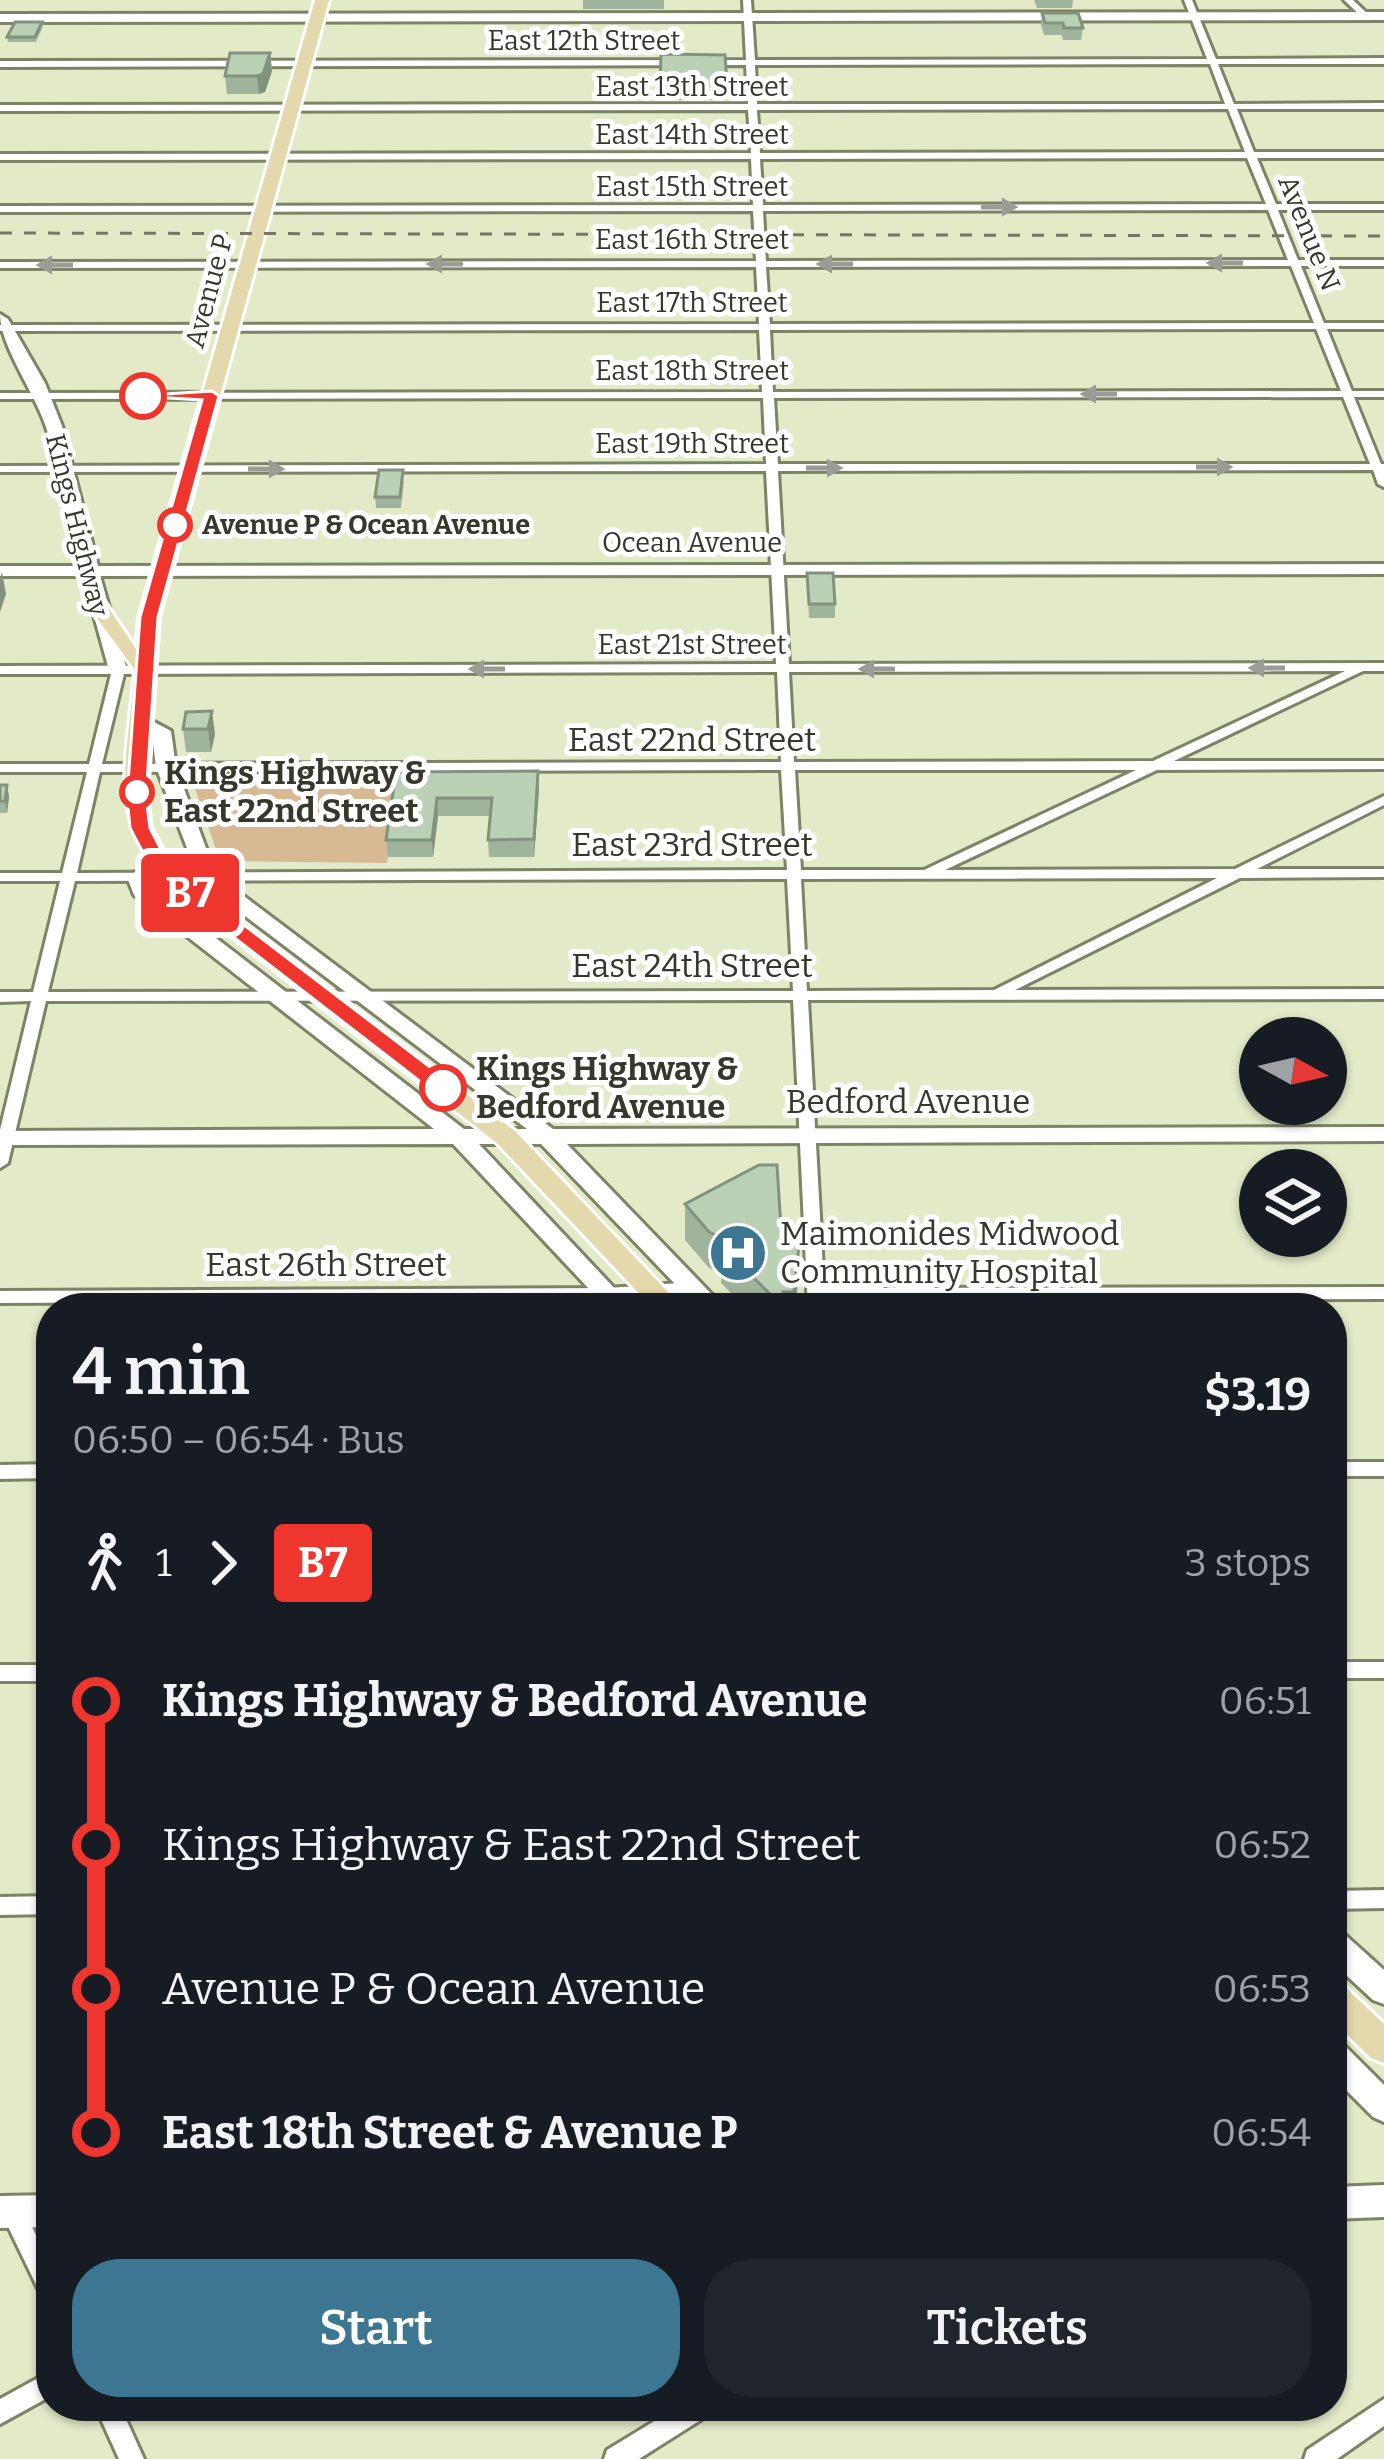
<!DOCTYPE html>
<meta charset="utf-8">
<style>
:root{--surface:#171b24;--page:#20242c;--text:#f1f3f6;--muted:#9ea1a6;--accent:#3d7690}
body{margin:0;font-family:Bitter,serif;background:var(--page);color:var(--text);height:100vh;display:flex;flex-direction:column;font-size:45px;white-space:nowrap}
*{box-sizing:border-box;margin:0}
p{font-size:39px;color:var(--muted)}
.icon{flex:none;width:66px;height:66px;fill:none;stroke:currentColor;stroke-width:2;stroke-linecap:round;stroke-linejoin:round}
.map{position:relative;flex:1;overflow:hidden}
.panel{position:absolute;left:36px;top:1293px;width:1311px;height:1128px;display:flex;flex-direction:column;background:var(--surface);border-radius:48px;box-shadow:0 3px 9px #0004}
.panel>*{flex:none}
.badge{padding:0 24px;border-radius:9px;font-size:42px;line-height:78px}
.needle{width:78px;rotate:98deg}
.tools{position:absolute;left:1239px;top:1017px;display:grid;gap:24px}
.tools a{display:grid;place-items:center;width:108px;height:108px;border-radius:50%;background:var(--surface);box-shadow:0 3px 9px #0004;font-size:60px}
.map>.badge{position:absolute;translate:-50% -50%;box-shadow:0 0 0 6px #fff}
.legs{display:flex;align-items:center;gap:18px;height:132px;padding:0 36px;font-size:39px}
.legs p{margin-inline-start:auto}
.head{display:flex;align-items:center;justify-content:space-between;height:204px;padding:0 36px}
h1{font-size:66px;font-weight:600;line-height:90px}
.primary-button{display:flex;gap:24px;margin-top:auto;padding:24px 36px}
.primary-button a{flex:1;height:138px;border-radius:48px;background:var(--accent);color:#fff;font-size:48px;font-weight:600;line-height:138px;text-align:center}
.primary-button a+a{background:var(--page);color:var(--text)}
ul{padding:0 36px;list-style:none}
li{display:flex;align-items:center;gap:42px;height:144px;font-size:45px}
li i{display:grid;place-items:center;width:18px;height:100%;margin:0 15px;background:currentColor}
li i::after{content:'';width:30px;height:30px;margin:-15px;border:9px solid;border-radius:50%;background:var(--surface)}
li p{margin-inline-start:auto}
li:first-child i{background:linear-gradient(#0000 50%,currentColor 0)}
li:last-child i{background:linear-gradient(currentColor 50%,#0000 0)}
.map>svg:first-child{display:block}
.green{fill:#d7b993}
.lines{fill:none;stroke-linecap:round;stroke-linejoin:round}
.street-casing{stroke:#7d8466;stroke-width:6}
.secondary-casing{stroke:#7d8466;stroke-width:6}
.primary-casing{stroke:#fff;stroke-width:6}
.street{fill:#fff;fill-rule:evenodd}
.secondary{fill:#fff;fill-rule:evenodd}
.primary{fill:#e3d9ac;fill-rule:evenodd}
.rail{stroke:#737763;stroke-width:3;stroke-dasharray:12 12;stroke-linecap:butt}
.wall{fill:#a0b49d}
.shaded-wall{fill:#82927f}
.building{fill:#bad1b6;stroke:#82927f;stroke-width:3}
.oneway{fill:#9a9c95}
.line-1{fill:#ee352e;stroke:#fff;stroke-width:3}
.stop-1-dot{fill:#fff;stroke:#ee352e;stroke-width:6}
.labels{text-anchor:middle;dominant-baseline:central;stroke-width:10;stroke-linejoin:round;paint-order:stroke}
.far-street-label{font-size:27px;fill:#35382b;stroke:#fff}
.far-stop-label{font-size:27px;font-weight:bold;fill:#35382b;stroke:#fff;text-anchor:start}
.street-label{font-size:33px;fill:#35382b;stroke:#fff}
.stop-label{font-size:33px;font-weight:bold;fill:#35382b;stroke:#fff;text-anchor:start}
.poi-label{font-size:33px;fill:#35382b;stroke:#fff;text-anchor:start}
</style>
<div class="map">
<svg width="1384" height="2459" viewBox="0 0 1384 2459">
<rect width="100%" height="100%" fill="#e2eac8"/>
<path class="green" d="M192 780 398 781 387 863 220 861Z"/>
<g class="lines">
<g class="street-casing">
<path id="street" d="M743 0H751L755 60 1207 59 1184 0H1192L1216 59 1384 58V64H1218L1234 104 1384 103V109H1237L1254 152H1384V158H1257L1276 204H1384V210H1278L1298 260H1384V266H1301L1324 323H1384V329H1327L1352 391H1384V397H1354L1381 464H1384V487L1378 484 1373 470 778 471 789 664 1384 663V671H1363L1174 761H1384V769L1157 770 945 870 1235 869 1384 796V805L1257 869H1384V877L1240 878 1015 990 1384 989V999L808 1000 824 1288 1384 1287V1299L825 1300 826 1308H808L793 1000 46 1001 8 1163 0 1168V1130L31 1001 0 1002V992H33L60 881H0V873H62L87 772H0V764H89L111 674H0V666L776 664 766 471 0 472V466L766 464 763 398 0 399V393L762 392 759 330 0 331V325L759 324 756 267 0 268V262L756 261 753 211 0 212V206L753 205 751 159 0 160V154L751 153 748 110 0 111V105L748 104 746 65 0 67V61L746 60ZM1210 64 1225 104H757L755 65ZM1228 109 1245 152 760 153 757 110ZM1247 158 1266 204 763 205 760 159ZM1268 210 1288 260 766 261 763 211ZM1291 266 1314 323 770 324 766 267ZM1316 329 1341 391 773 392 770 330ZM1343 397 1370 464H778L774 398ZM1345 671 1153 761 794 762 789 672ZM777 672 781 762 102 764 124 674ZM781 770 787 870 77 873 100 772ZM795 770H1136L924 870H801ZM1217 878 994 990 807 991 801 879ZM787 879 793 991 48 992 75 881Z
M1344 0H1353L1370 16 1363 18Z
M694 1282 700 1284 702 1288 700 1292 608 1300 0 1303V1291L608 1288Z
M1332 1462H1384V1476H1332Z
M51 1464V1478L0 1479V1465Z
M1332 1662H1384V1678H1332Z
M0 1665H51V1681H0Z
M1384 1890V1908L1332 1909V1891Z
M51 1896V1914L0 1915V1897Z
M13 2201 21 2204 51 2266V2302L43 2299 1 2212 5 2204Z
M51 2371V2396L0 2424V2399Z
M1384 2399V2426L1337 2459H1304L1307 2450Z
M95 2406H120L144 2459H119Z
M679 2406H713L710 2414 639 2459H604L607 2450Z"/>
</g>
<g class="secondary-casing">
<path id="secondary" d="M1384 12V20L0 22V14Z
M0 314 8 319 45 383 62 426 98 566 1384 564V574L100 576 127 670 118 676 109 670 83 576H0V566H80C70 519 61 472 46 427 35 393 0 346 0 314Z
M143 716 171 731 176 767 216 875 553 1129 1384 1127V1141L567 1144 725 1308H698L541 1144H479L633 1308H607L453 1144 0 1145V1131L434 1129 134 895 127 877 137 871 144 873 151 888 464 1129H527L200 882 156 767 152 734 133 722Z
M1332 1929 1343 1933 1384 1970V2004L1373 2000 1332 1962Z
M1332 2040 1343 2044 1384 2085V2122L1373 2117 1332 2076Z
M1384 2185V2217L1332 2219V2187Z
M51 2195V2227L0 2228V2196Z"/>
</g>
<g class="primary-casing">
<path id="primary" d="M315 0H329L159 617 147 797 151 828 170 862 198 888 515 1131 683 1308H653L497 1143 182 898C103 826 127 766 135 670L85 602 95 596 102 598 136 649 139 617Z
M1332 1982 1344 1986 1384 2024V2063L1371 2058 1332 2020Z"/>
</g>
<use href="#street" class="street"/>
<use href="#secondary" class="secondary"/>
<use href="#primary" class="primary"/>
<path class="rail" d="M0 233 1384 236"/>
</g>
<path class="wall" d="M583 0H664V9H583Z
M1034 0H1073L1072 8H1037Z
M1042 13 1083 28 1081 40H1063L1062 35H1044L1041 25Z
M42 22 43 26 36 42H8L7 37Z
M270 53 272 71 265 92 259 94H227L225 76Z
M661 54 727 83V100H660Z
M404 481 401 508H376L375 497Z
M807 573 835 604V618H809Z
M186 712 215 734 211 752H186L183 729Z
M396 772 539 789 534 857H489L488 840 491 816H438L433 857H388L386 840Z
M0 785H7L9 797 7 813H0Z
M685 1204 782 1245 798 1281 795 1308H746L721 1283 722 1274 709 1268 685 1240Z"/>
<path class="shaded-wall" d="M270 53 272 71 265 92 259 94 257 76Z
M2 572 6 594 0 612V578Z
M212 711 215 734 211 752 208 729Z
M538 771 539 789 534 857V839Z
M7 785 9 797 7 813 5 801Z
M437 798 438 816 433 857 432 840Z
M799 1245 798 1281 795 1308H793Z"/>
<path class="building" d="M1042 13H1078L1083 28H1064L1063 23H1045Z
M15 22H42L35 37H7Z
M230 53H270L263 74 257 76H225Z
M661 54 725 55 727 83 660 84Z
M379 470H403L400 497H375Z
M807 573H833L835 604H809Z
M212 711 208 729H183L186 712Z
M538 771 534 839 488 840 492 798H437L432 840H386L396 772Z
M0 785H7L5 801H0Z
M759 1165H777L782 1245H799L794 1292H783L784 1308 722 1246 727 1240 709 1232 685 1204Z"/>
<defs><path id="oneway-solid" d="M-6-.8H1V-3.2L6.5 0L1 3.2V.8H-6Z" transform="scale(3)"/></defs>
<g class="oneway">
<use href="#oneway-solid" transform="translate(999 207)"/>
<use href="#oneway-solid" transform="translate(1225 263) rotate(180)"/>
<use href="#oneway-solid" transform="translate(445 264) rotate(180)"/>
<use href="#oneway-solid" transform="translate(835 264) rotate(180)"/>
<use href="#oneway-solid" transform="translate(55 265) rotate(180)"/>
<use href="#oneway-solid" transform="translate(1099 394) rotate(180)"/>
<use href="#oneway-solid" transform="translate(1214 467)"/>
<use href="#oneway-solid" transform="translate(824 468)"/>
<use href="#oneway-solid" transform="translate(266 469)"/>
<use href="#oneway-solid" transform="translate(1267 668) rotate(180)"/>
<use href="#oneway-solid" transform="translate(487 669) rotate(180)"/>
<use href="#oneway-solid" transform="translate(877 669) rotate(180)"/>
</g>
<path class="line-1" d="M212 391 219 396 158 617 146 797 150 828 168 863 197 889 451 1083V1093H435L183 898 150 866 130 828 127 797 140 617 202 400 135 396Z"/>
<defs>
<g id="hospital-disc" transform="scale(3)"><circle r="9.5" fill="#3d7690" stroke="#fff"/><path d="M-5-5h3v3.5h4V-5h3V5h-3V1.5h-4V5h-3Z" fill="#fff"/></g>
</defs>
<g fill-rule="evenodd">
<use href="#hospital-disc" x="738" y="1253"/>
</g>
<g class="stop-1-dot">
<circle cx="143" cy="396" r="21"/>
<circle cx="175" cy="525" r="15"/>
<circle cx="137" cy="792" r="15"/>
<circle cx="443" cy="1088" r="21"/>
</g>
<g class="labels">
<g class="far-street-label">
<text x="584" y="41">East 12th Street</text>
<text x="692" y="87">East 13th Street</text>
<text x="692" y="135">East 14th Street</text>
<text x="692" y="187">East 15th Street</text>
<text transform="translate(1309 233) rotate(68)">Avenue N</text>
<text x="692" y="240">East 16th Street</text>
<text transform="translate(209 291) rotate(-75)">Avenue P</text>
<text x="692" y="303">East 17th Street</text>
<text x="692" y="371">East 18th Street</text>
<text x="692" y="444">East 19th Street</text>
<text transform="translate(77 525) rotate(76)">Kings Highway</text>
<text x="692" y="543">Ocean Avenue</text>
<text x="692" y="645">East 21st Street</text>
</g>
<g class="far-stop-label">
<text x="202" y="525">Avenue P &amp; Ocean Avenue</text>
</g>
<g class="street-label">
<text x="692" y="740">East 22nd Street</text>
<text x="692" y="845">East 23rd Street</text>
<text x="692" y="966">East 24th Street</text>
<text x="908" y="1102">Bedford Avenue</text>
<text x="326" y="1265">East 26th Street</text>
</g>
<g class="stop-label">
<text x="164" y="773">Kings Highway &amp;<tspan x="164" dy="38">East 22nd Street</tspan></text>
<text x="476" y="1069">Kings Highway &amp;<tspan x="476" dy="38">Bedford Avenue</tspan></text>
</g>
<g class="poi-label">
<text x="780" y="1234">Maimonides Midwood<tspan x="780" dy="38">Community Hospital</tspan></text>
</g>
</g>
</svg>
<div class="tools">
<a><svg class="needle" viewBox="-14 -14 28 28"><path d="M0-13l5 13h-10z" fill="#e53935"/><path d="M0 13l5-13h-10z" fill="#9ea1a6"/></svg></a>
<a><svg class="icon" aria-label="layers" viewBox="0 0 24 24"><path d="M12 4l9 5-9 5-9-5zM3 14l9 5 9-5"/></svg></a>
</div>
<b class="badge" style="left:190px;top:893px;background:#ee352e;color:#fff">B7</b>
<section class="panel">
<div class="head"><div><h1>4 min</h1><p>06:50 – 06:54 · Bus</p></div><b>$3.19</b></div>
<div class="legs"><svg class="icon" aria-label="walk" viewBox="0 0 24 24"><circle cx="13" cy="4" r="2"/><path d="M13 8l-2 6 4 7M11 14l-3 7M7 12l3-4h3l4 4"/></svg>1<svg class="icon" aria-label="forward" viewBox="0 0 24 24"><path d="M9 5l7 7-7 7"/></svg><b class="badge" style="background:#ee352e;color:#fff">B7</b><p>3 stops</p></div>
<ul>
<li><i style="color:#ee352e"></i><b>Kings Highway &amp; Bedford Avenue</b><p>06:51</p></li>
<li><i style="color:#ee352e"></i><span>Kings Highway &amp; East 22nd Street</span><p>06:52</p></li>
<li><i style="color:#ee352e"></i><span>Avenue P &amp; Ocean Avenue</span><p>06:53</p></li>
<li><i style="color:#ee352e"></i><b>East 18th Street &amp; Avenue P</b><p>06:54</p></li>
</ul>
<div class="primary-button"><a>Start</a><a>Tickets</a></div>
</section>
</div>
